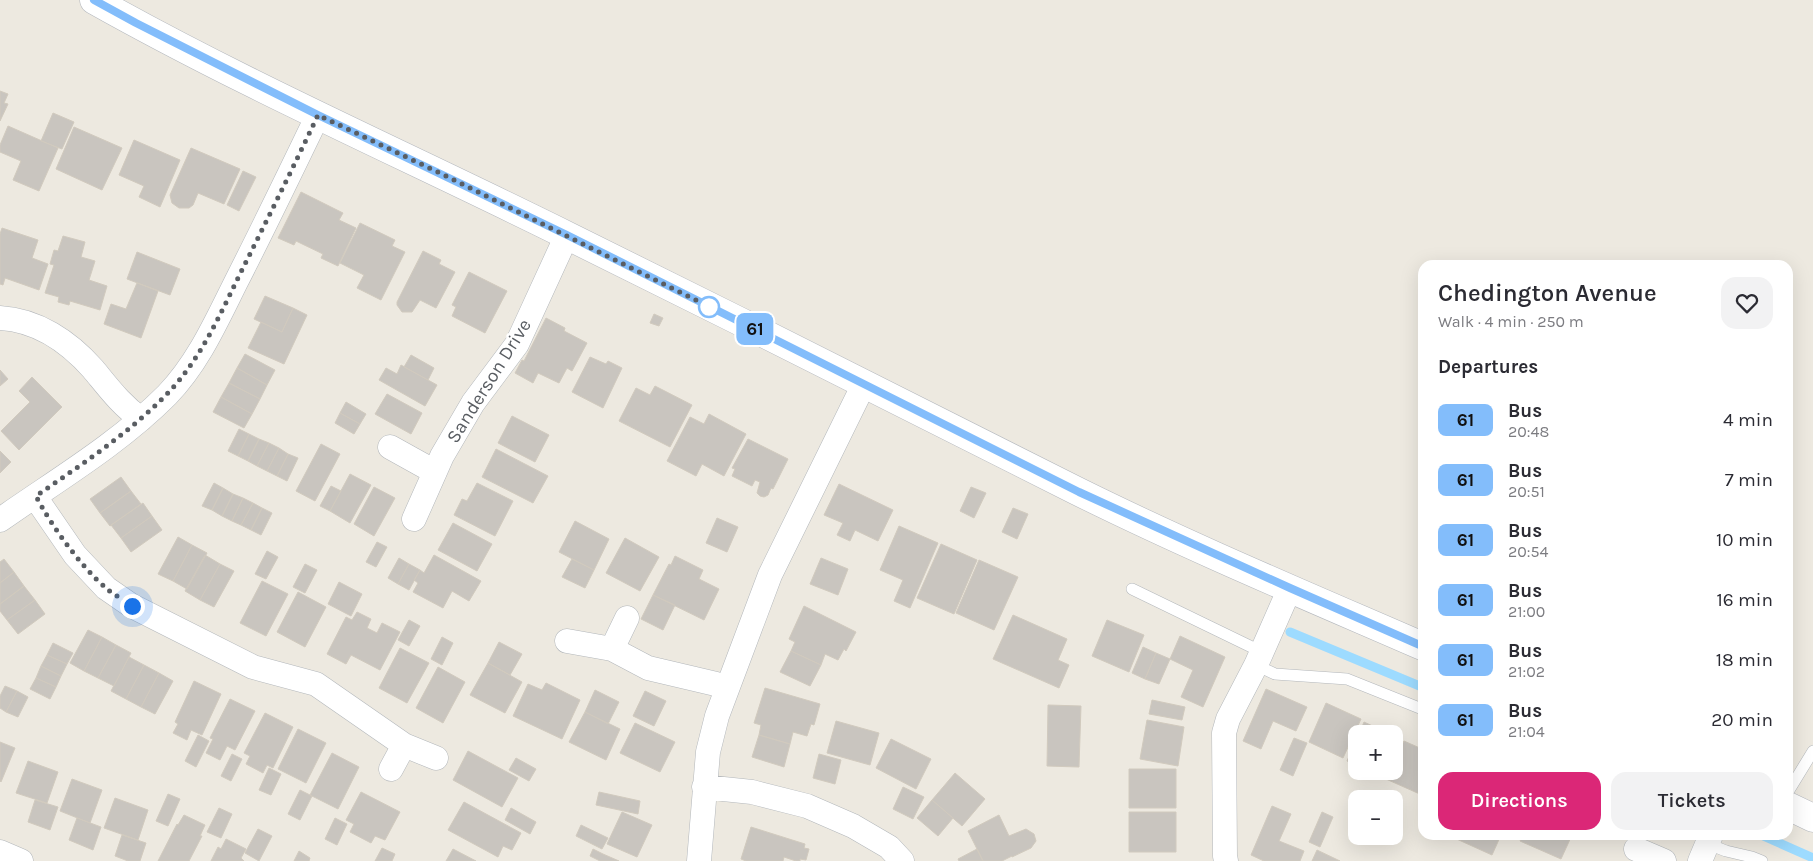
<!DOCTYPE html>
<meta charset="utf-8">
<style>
:root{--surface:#fff;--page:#f2f2f3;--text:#2b2b33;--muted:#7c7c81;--accent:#db2777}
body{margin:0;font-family:Karla,sans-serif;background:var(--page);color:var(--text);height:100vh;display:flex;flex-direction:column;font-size:19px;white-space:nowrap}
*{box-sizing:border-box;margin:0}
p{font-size:16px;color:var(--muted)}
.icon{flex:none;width:28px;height:28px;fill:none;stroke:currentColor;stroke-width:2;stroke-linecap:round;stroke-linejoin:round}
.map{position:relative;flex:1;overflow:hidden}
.panel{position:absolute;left:1418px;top:260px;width:375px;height:580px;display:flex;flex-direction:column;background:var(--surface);border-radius:15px;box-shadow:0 5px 20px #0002}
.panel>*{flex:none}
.badge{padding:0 10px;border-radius:8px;font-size:18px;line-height:32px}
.fabs{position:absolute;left:1348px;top:725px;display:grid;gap:10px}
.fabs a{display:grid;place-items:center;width:55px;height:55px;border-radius:10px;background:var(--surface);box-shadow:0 5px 20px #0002;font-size:25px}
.you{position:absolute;width:25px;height:25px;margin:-12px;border:4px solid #fff;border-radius:50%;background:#1a73e8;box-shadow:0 0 0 8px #1a73e833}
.map>.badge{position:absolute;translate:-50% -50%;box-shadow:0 0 0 2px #fff}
h2{padding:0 20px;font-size:19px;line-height:45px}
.round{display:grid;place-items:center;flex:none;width:52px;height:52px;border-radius:15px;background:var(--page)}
.head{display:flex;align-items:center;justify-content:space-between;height:85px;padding:0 20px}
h1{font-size:24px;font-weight:600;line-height:38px}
.action{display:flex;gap:10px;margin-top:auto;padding:10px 20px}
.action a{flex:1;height:58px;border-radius:15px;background:var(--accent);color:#fff;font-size:20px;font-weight:600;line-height:58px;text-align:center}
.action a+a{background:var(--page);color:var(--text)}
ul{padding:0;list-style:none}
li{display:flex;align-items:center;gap:15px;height:60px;padding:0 20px}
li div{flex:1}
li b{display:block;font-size:19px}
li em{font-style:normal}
li .badge{min-width:55px;font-weight:700;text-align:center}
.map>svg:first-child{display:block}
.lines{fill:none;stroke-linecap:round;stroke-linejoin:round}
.stream{stroke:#9ddbff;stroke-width:9}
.building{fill:#c9c5bf;stroke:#d1cabe}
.lane-casing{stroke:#b3b7bb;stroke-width:12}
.street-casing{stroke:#b3b7bb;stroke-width:25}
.secondary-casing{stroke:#b4b8be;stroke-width:29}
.lane{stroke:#fff;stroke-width:11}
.street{stroke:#fff;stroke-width:24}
.secondary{stroke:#fff;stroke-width:28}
.line-casing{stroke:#fff;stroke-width:11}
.line{stroke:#83bdfb;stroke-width:8}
.walk{stroke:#595d62;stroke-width:5;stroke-dasharray:0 9}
.stop-dot{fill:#fff;stroke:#83bdfb;stroke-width:2.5}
.labels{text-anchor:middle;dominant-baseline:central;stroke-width:5;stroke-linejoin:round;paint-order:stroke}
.street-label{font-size:19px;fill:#595d62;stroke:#fff}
</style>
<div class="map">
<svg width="1813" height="861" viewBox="0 0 1813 861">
<rect width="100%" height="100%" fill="#ede9e0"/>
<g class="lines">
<path class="stream" d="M1290 632 1422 687
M1761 835 1813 858"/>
</g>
<path class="building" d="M0 91 8 94 4 103 8 104 0 121Z
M53 113 74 122 62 149 41 141Z
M8 126 58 148 39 191 13 180 21 161 0 152V145Z
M74 127 122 148 102 190 56 169Z
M134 140 180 160 160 207 139 197 144 186 119 175Z
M191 148 240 169 224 204 198 193 193 205 189 208H179L172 203 170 195Z
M243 171 256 177 239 211 227 205Z
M301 192 343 213 339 220 356 228 338 266 321 258 323 254 296 241 294 245 278 238Z
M360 223 395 240 392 246 405 252 381 300 357 288 364 275 340 263Z
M2 228 38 240 32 258 48 264 39 290 5 278 3 285 0 284V234Z
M63 236 85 242 81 257 95 261 89 280 107 286 100 310 70 301 69 305 58 302 59 297 45 293 54 265 50 264 54 250 58 251Z
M423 251 441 260 439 264 455 272 436 308 420 300 412 312H402L397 305V302Z
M137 252 180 269 170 295 127 279Z
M469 272 507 291 485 333 452 316 456 307 452 305Z
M137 283 158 291 141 338 104 324 111 304 126 309Z
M265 296 293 308 282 332 254 319Z
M293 308 307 315 284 364 248 348 261 322 282 332Z
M654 314 663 318 659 326 650 323Z
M546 318 565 328 564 331 587 343 572 371 567 368 559 383 538 373 533 383 515 373 522 360 524 361Z
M245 354 275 370 267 385 237 368Z
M411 355 434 368 428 380 404 367Z
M590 357 606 364 608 361 622 368 603 408 572 392Z
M401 365 437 385 425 406 379 380 386 368 397 374Z
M237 368 267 385 260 399 229 383Z
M0 370 8 379 0 386Z
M32 377 62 407 19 450 1 431 30 402 19 391Z
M229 383 260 399 252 414 221 397Z
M655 386 692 405 670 447 619 421 636 388 650 395Z
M387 394 422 413 411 434 375 414Z
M221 397 252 414 244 428 213 412Z
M346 402 366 414 360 424 340 413Z
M340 413 360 424 354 434 335 423Z
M709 414 746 434 724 476 702 464 696 476 667 461 690 417 704 424Z
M512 416 549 435 535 462 498 443Z
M239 429 249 434 238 456 228 451Z
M249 434 259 439 248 461 238 456Z
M259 439 269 443 257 466 248 461Z
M748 439 788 459 773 489 771 488 768 495 764 497 760 496 757 493 760 482 755 480 752 486 732 476 735 469 732 468Z
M269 443 279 448 267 471 257 466Z
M321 444 340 454 315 501 296 491Z
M279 448 288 454 277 476 267 471Z
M496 449 548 476 533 503 482 477Z
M0 451 11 462 0 473Z
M288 454 298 458 287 481 277 476Z
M350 474 371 485 350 523 330 511Z
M121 477 131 491 100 513 90 499Z
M214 483 223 488 212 510 202 506Z
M477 483 513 501 495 536 454 515 462 499 467 501Z
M839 484 893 510 878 541 855 530 850 541 837 535 843 523 824 515Z
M331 486 341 491 330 511 320 506Z
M374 487 395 498 374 536 354 524Z
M971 487 986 493 974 518 960 511Z
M223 488 233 494 222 516 212 510Z
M131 491 141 504 110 526 100 513Z
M233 494 243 498 232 521 222 516Z
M243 498 253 503 241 525 232 521Z
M143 503 152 516 121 538 111 525Z
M253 503 262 508 251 530 241 525Z
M262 508 272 513 261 535 251 530Z
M1013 508 1028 514 1017 539 1002 532Z
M152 516 162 530 131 552 121 538Z
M717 518 738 527 727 552 706 543Z
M575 521 609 539 594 570 559 552Z
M453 523 492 544 477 571 438 550Z
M899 526 938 543 910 608 894 601 903 580 880 570Z
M178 537 192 545 173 581 158 574Z
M625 538 659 557 640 591 606 573Z
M377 542 387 547 376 567 366 562Z
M941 544 977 560 954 614 917 598Z
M192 545 207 553 187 589 173 581Z
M267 551 278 557 266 579 255 574Z
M205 555 220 564 200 600 185 591Z
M434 555 481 581 469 601 452 591 443 608 413 592 418 583 414 580 420 570 424 573Z
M675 556 703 570 699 579 719 589 704 620 653 595 669 564 671 565Z
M399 558 409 564 398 584 388 578Z
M821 558 848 569 838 595 810 584Z
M4 559 14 572 0 583V562Z
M572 559 594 570 585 588 562 577Z
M979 560 1018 577 994 630 956 613Z
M220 564 234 571 214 607 200 600Z
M305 564 317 570 305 593 293 587Z
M409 564 420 570 409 590 398 584Z
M14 572 24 586 0 604V583Z
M262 581 288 594 266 636 240 623Z
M339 582 362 594 351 616 328 604Z
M24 586 35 600 7 620 0 611V604Z
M298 592 326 607 305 647 277 632Z
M653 595 675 605 663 630 641 619Z
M35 600 45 614 18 634 7 620Z
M804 606 856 632 846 651 844 649 838 660 825 654 821 665 791 651 795 642 789 639Z
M357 612 371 619 367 628 377 633 382 623 400 632 380 670 351 655 346 664 327 654 346 617 352 620Z
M1013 615 1067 639 1058 660 1069 665 1059 688 993 659Z
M409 620 420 626 409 646 398 640Z
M1107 620 1144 635 1129 672 1092 656Z
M88 630 102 637 84 671 70 663Z
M1180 636 1225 657 1203 707 1181 697 1193 670 1170 659Z
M102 637 116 645 98 678 84 671Z
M442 637 453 643 442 665 431 659Z
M499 642 522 654 510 675 488 663Z
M53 643 73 653 67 664 47 655Z
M116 645 131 653 114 686 98 678Z
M1143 647 1156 653 1145 679 1132 673Z
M400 648 429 663 407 703 379 688Z
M791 651 821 665 810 686 780 672Z
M1156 653 1170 659 1159 684 1145 679Z
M47 655 67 664 61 676 41 666Z
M129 657 144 665 126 699 111 691Z
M488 663 522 682 505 713 470 695Z
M144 665 159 673 141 707 126 699Z
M41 666 61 676 56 687 36 678Z
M438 667 465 682 443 723 416 708Z
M159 673 173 681 155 714 141 707Z
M36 678 56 687 50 699 30 689Z
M194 681 221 694 202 735 191 730 187 740 173 733 178 724 175 722Z
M546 683 580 700 562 739 513 716 528 684 542 690Z
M5 686 17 691 6 712 0 708V696Z
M765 688 820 704 814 725 811 724 807 736 793 732 790 744 759 735 761 725 754 723Z
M1266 689 1307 707 1296 731 1273 721 1261 749 1243 741Z
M595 690 619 702 608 724 585 712Z
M17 691 28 697 18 717 6 712Z
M645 691 666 701 654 726 633 716Z
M230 699 255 711 235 750 227 746 220 760 206 753 213 739 210 738Z
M1152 700 1185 707 1182 720 1149 714Z
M1326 703 1361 719 1343 758 1309 742Z
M1048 705 1081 706 1079 767 1047 766Z
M585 712 620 729 606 760 569 742Z
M265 713 293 727 273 768 267 765 263 773 246 764 250 756 244 753Z
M1147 720 1184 727 1178 766 1140 759Z
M836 721 879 733 870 765 827 753Z
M1364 722 1390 734H1359Z
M635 723 675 742 660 772 620 753Z
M298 729 326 743 306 783 278 769Z
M198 735 209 741 196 767 185 761Z
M759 735 790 744 784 767 752 757Z
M1294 738 1307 743 1293 776 1280 770Z
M891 739 931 759 916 789 876 768Z
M1356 740V765L1347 761Z
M1404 741 1422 749V795L1386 779 1390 771H1394V762Z
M0 742 15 748 1 782 0 781Z
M468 751 518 778 502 807 453 780Z
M332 753 359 767 338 809 310 795Z
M232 754 242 759 231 781 221 776Z
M819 754 841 760 835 784 813 778Z
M516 758 536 769 529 781 509 770Z
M28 761 58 772 47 803 16 793Z
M269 768 281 774 271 795 259 790Z
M1129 769H1176V808H1129Z
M955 773 985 799 962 826 932 800Z
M72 779 102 790 90 823 60 811Z
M903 787 924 797 913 819 893 809Z
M300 790 312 796 300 820 288 814Z
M361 792 400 812 385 840 375 836 371 843 350 832 354 824 346 820Z
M599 792 640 801 638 814 596 805Z
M168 794 180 799 168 826 156 821Z
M115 798 148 810 138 840 104 828Z
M35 800 58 807 50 830 28 822Z
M932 800 953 818 938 836 917 818Z
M464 802 521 833 512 850 503 846 498 857 448 830Z
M1272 806 1291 814 1279 841 1304 851 1300 861H1264L1251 855Z
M219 808 232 814 221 838 207 832Z
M511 808 536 822 530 834 505 820Z
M622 812 652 825 637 857 607 844Z
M1129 812H1176V852H1129Z
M1322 812 1333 817 1320 847 1309 842Z
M184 815 205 825 200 836H202L189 861H158L177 824 178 825Z
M999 815 1009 836 1026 829 1034 834 1036 841 1031 848 1012 857V856L1002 861H983L968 831Z
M77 818 101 827 93 850 69 840Z
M335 818 347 824 337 845 325 839Z
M581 825 608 838 602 849 576 836Z
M751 827 805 844 804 848 809 849 806 860 800 859V861H796L784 857 783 861H746L741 859Z
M258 829 272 836 259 861 245 853Z
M122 835 146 843 140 861H128L115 856Z
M1450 835H1501L1492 855 1450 836Z
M1523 835H1572L1561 859 1520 841Z
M226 839 246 849 241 858 244 861H211L218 847 221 849Z
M382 848 395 854 392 861H375Z
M453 849 476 861H446Z
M593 849 603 854 619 861H600L590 856Z
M977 849 983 861H959L958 859Z
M1317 850 1340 861H1312Z
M299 851 310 858 309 861H294Z"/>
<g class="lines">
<g class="lane-casing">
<path id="lane" d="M1132 589 1262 652
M1256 665 1275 674 1347 679 1422 709
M1788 792 1813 751
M1708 844 1726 851 1752 857 1762 861"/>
</g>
<g class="street-casing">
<path id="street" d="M0 318C37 320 69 342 93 369 108 387 121 405 141 419
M390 447 435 472
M35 496 42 507 75 555 106 588 132 606 253 667 316 684 404 745 436 758
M414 519 442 456 473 403 517 344 567 235
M0 520C57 480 117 445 167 395 198 363 216 322 236 282 264 227 291 171 318 115
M567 641 612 649 648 668 716 684 726 689
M612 649 627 618
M391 769 404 745
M704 787 752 792 807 806 853 826 889 847 902 861
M1636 849 1664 861
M0 852 21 861
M699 861 708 752 717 716 770 575 864 384
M1226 861 1225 856 1224 733 1228 719 1256 665 1290 588
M1700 861 1711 835"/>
</g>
<g class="secondary-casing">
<path id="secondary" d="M94 0C247 86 409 157 566 235 737 319 907 406 1077 491 1190 547 1307 596 1422 646
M1788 806 1813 818"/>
</g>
<use href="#lane" class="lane"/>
<use href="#street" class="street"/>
<use href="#secondary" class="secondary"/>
</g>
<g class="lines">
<g class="line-casing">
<path id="line" d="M94 0 136 23 318 115 567 235 1079 492 1290 588 1422 646"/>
</g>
<use href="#line" class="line"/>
<path class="walk" d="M132 606C124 600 114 595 106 588 82 568 50 524 36 496 82 464 128 434 167 394 199 361 218 319 238 278 265 224 292 170 318 115L444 175 714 309 709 307"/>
</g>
<circle class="stop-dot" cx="709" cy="307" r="10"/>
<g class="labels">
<g class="street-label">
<text transform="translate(489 381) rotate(-58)">Sanderson Drive</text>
</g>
</g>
</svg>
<div class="fabs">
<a>+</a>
<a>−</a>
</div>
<div class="you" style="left:132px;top:606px"></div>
<b class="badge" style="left:755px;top:329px;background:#83bdfb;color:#111">61</b>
<section class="panel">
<div class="head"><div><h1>Chedington Avenue</h1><p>Walk · 4 min · 250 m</p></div><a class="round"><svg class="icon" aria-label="heart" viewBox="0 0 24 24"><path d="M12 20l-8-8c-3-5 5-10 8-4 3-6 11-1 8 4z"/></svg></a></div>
<h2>Departures</h2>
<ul>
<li><span class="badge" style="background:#83bdfb;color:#111">61</span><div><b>Bus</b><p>20:48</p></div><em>4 min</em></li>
<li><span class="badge" style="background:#83bdfb;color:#111">61</span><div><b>Bus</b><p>20:51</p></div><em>7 min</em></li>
<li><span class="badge" style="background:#83bdfb;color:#111">61</span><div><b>Bus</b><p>20:54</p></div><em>10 min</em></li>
<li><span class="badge" style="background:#83bdfb;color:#111">61</span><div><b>Bus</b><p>21:00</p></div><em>16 min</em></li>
<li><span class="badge" style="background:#83bdfb;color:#111">61</span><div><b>Bus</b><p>21:02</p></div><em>18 min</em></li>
<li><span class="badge" style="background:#83bdfb;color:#111">61</span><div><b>Bus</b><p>21:04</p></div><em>20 min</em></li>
</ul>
<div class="action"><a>Directions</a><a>Tickets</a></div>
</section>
</div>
